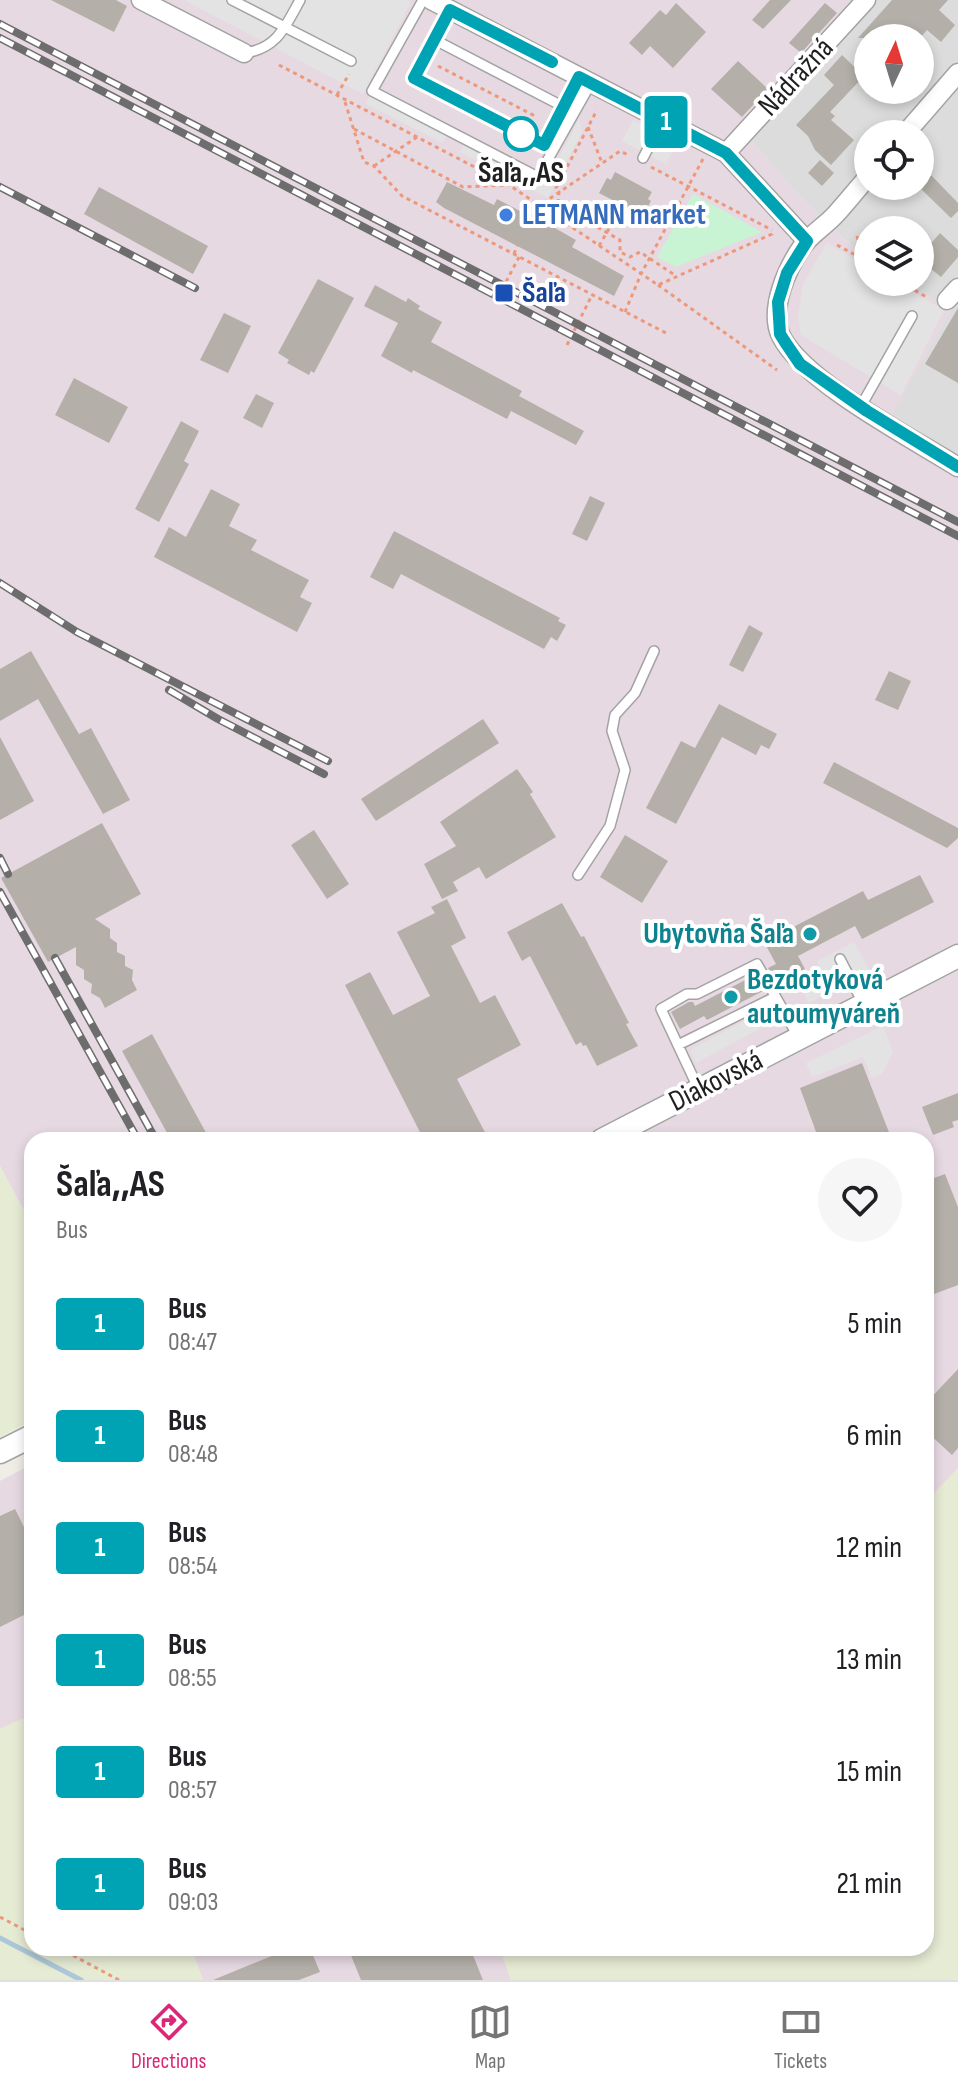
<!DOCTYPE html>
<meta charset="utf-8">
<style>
:root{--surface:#fff;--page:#f6f6f6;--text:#202124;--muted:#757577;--line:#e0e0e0;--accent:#db2777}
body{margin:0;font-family:"Sofia Sans Condensed",sans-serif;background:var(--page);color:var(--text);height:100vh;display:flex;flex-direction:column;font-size:30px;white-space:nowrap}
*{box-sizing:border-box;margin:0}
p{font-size:26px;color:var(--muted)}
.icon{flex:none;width:44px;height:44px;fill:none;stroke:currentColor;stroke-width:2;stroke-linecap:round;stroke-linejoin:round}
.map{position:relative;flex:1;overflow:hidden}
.details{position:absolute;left:24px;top:1132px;width:910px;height:824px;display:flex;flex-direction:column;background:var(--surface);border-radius:24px;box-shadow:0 4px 12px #0003}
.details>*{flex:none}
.badge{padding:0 16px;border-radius:6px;font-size:28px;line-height:52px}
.needle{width:52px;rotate:4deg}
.tools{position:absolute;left:854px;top:24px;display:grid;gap:16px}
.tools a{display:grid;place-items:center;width:80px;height:80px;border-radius:50%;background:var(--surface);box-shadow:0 4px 12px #0003;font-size:40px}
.map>.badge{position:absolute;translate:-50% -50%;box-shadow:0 0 0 4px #fff}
.round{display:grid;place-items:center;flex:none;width:84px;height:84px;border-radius:42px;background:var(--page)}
.head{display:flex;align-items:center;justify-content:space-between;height:136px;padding:0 32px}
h1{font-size:38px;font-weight:700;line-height:60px}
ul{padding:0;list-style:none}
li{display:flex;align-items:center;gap:24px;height:112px;padding:0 32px}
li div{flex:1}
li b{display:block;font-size:30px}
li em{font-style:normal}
li .badge{min-width:88px;font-weight:700;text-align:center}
.tabs{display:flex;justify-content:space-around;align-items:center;height:112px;border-top:2px solid var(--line);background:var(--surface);font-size:22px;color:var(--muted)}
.tabs a{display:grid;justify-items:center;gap:4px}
.tabs .active{color:var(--accent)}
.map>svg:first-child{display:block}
.residential{fill:#dddcdc;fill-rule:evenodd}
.industrial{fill:#e7d9e2}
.farmland{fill:#e6ebd4}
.park{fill:#c8f4d3}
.parking{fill:#e3e3e3}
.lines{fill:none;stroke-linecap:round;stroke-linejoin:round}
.stream{stroke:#abc7d8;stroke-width:5}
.building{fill:#b4b0a9}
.service-casing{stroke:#a3a3a3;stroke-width:12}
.minor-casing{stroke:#a3a3a3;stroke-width:21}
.tertiary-casing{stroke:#a3a3a3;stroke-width:25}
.path{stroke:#ec997b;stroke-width:3;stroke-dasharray:4 4;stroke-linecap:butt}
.service{stroke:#fff;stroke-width:9}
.minor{stroke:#fff;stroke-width:18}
.tertiary{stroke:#fff;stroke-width:22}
.rail-casing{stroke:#6d6d6d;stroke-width:8}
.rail{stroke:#fff;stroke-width:5;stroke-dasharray:15;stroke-linecap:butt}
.line-casing{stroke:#fff;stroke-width:18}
.line{stroke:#00a3b4;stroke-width:12}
.stop-dot{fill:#fff;stroke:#00a3b4;stroke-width:4}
.shop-dot{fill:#3f7fe0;stroke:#fff;stroke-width:3}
.transit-dot{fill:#1a4fb4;stroke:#fff;stroke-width:3}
.culture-dot{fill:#0f9aa8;stroke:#fff;stroke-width:3}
.labels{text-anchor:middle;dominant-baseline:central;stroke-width:8;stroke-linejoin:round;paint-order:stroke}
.street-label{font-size:30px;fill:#1f1f1f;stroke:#fff}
.stop-label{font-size:30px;font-weight:bold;fill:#1f1f1f;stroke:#fff}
.shop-label{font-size:30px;font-weight:bold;fill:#366cbe;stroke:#fff;text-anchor:start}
.transit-label{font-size:30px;font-weight:bold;fill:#164399;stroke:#fff;text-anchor:start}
.culture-label{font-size:30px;font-weight:bold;fill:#0d838f;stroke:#fff;text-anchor:end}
</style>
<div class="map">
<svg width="958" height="1980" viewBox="0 0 958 1980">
<rect width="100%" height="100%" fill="#efede6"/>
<path class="residential" d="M855 0H958V454L889 418 950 310 904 282H920V230H868V261L802 199 743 131ZM868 38H920V90H868ZM868 134H920V186H868Z"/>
<path class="industrial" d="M0 0H855L744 131 802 199 868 261V282H904L951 310 890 418 958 454V1468L926 1502V1140H32V1226L0 1166Z
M32 1464V1715L0 1729V1481Z
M191 1948H500L511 1980H203Z"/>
<path class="farmland" d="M0 1166 32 1226V1420L0 1437Z
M958 1468V1980H511L500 1948H926V1502Z
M30 1715 32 1948H191L203 1980H0V1729Z"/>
<path class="park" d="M693 194 762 232 676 267 657 257Z"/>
<path class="parking" d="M184 0H407L411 2 363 94Z
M371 93 448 133 443 143 366 104Z
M579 120 582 132 548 198 460 152 465 142 545 183Z
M633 120 677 143 666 164 622 141Z
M827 243 868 267V282H895L944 310 901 395 801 335 798 317 803 284Z
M854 942 870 971 809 1003 799 984 822 972 817 961Z
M769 1008 776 1020 696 1063 690 1050Z
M883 1026 893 1052 882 1074 872 1078 863 1057 812 1077 806 1063Z"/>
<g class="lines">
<path class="stream" d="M0 1938 81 1980"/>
</g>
<path class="building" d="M51 0H116L127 6 114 32Z
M770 0H791L763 29 752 20Z
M892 0H948L939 10 955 25 941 42 927 30 920 38H858Z
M676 3 706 32 673 68 650 46 642 55 629 43 660 10 666 15Z
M825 3 837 13 801 53 789 43Z
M842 55 864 76 830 112 835 116 831 120 854 140 831 165 815 150 808 136 796 125 834 85 824 75Z
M738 61 768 89 742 117 711 89Z
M820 160 834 173 822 186 808 173Z
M615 172 652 192 648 199 651 201 643 216 599 193 607 178 611 180Z
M931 175 958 203V211L951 218 920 188Z
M447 182 494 205 497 199 524 213 525 211 576 240 572 247 624 276 614 296 444 208 436 202Z
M99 187 208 246 193 274 84 214Z
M940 233 958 250V257L941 277 920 260V256Z
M318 279 354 298 314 373 311 371 309 375 287 363 289 360 278 353Z
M375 285 406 302 408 298 420 306 418 309 442 322 431 342 522 391 519 396 584 431 576 445 511 411 507 419 413 370 412 373 381 356 398 323 364 306Z
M958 308V383L925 364Z
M224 313 251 326 228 373 200 360Z
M74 378 128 407 109 443 55 415Z
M256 394 274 403 262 428 243 418Z
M181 421 199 431 184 461 189 464 159 522 135 509Z
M211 489 240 504 229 526 257 540 251 550 309 580 300 597 312 603 297 632 154 557 169 527 186 537Z
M590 496 605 503 587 541 572 534Z
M394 531 560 618 558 621 566 625 557 641 551 637 544 649 401 574 393 589 370 577Z
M749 625 763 633 743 672 729 665Z
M31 651 79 734 91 728 130 800 103 814 38 699 0 721V669Z
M889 671 911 681 898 710 875 700Z
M719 704 777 734 769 749 761 745 756 755 722 737 676 824 646 808 681 741 695 748Z
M483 719 499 743 376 821 361 799Z
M0 737 34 801 0 820Z
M834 762 958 828V838L947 848 823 783Z
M517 769 533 792 530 794 556 837 486 879 479 867 453 882 458 891 442 899 424 864 456 846 440 822Z
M102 823 141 894 95 919 110 929V938L117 943V952L125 956V966L133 970 132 980 137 990 105 1008 100 998 91 993 92 984 84 979V970L76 965V947L48 962 1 878Z
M314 830 349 884 327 899 291 845Z
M625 835 668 861 642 903 600 877Z
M920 875 934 902 862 939 855 926 798 956 805 969 777 983 768 968 776 964 764 942 863 891 868 900Z
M447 899 466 938 451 946 480 1003 495 995 521 1045 457 1079 489 1140H424L345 985 370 972 393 1015 430 996 397 932 435 913 431 907Z
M562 903 581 937 584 936 629 1023 626 1024 638 1046 597 1066 586 1045 583 1046 581 1042 576 1045 530 956 522 961 507 932Z
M755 975 763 991 707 1020 704 1016 680 1029 671 1012 689 1002H693L695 1006Z
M152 1034 210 1140H171L122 1051Z
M862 1063 892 1140H819L800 1088Z
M958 1093V1120L952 1122 954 1127 933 1135 922 1107Z
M945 1174 958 1207V1285L926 1297V1181Z
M958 1369V1448L952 1455 926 1431V1403Z
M15 1509 32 1543V1611L0 1627V1516Z
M291 1948H310L320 1972 299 1980H213Z
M348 1948H470L483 1980H361Z"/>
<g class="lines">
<g class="service-casing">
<path id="service" d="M232 0 351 61
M423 0 372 91 538 177 591 83
M450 10 414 78 544 145 579 77
M435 40 564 107
M244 53C277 49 285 27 300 0
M643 158 663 120
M861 406 912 316
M578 875 610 826 625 770 612 731 615 715 635 693 654 651
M840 959 863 1003
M678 1045 775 997
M699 1090 661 1009 687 994H697L757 964 799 1038"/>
</g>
<g class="minor-casing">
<path id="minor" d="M141 0 244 53
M431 0 726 153 807 241
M905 134 958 73
M726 153 866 0
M868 177C857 189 847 202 836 214 826 225 813 233 804 244 788 266 768 309 781 336 803 381 913 439 958 467
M947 300 958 288"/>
</g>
<g class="tertiary-casing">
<path id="tertiary" d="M602 1140 958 956
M0 1452 32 1436"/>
</g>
<path class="path" d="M279 65 509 185 658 285 772 234 773 231
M438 66 537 117
M337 95 349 74
M345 102 364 162 374 166 402 196 666 333
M588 127 602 163
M354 129 463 187 508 185
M374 166 417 137
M651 167 772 230
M533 215 539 206 620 151 630 156
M557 219 559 192 556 188 597 110
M563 223 576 215 620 240V252L630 257 640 252 676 276
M857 236 862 258 868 262
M837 245 861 258
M599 246 621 208
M514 254 517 246
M901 282 928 298
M658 285 777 370
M495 303 519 257
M625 312 641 274 703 159
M567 345 592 295
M571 1140 581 1135
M0 1917 32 1934
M59 1948 119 1980"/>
<use href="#service" class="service"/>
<use href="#minor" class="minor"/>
<use href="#tertiary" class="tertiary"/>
<g class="rail-casing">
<path id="rail" d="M0 24 958 522
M0 38 958 536
M0 187 195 288
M0 583 77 632 328 761
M169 690 218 719 324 774
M0 858 8 874
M0 892 138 1140
M55 958 156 1140"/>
</g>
<use href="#rail" class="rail"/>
</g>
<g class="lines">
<g class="line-casing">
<path id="line" d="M552 62 450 10 414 78 544 145 579 77 726 153 807 241 787 273 778 302 780 334 785 342 800 364 867 411 958 467"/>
</g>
<use href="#line" class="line"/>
</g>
<circle class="stop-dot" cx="521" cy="134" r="16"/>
<circle class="shop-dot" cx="506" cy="215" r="8"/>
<rect class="transit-dot" x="494" y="283" width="20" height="20" rx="4"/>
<g class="culture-dot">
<circle cx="810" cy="934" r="8"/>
<circle cx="731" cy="997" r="8"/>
</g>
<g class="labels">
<g class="street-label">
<text transform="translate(796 77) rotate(-47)">Nádražná</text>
<text transform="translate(716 1081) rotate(-27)">Diakovská</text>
</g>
<g class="stop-label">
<text x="521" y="173">Šaľa,,AS</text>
</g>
<g class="shop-label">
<text x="522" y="215">LETMANN market</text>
</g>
<g class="transit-label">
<text x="522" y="293">Šaľa</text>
</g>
<g class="culture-label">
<text x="794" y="934">Ubytovňa Šaľa</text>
<text x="747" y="980" text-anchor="start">Bezdotyková<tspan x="747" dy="34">autoumyváreň</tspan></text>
</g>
</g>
</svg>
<div class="tools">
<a><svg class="needle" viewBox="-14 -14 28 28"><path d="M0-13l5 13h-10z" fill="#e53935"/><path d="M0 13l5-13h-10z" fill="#757577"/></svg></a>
<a><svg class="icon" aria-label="locate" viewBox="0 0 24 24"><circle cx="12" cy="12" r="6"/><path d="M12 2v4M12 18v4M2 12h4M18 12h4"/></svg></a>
<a><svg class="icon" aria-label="layers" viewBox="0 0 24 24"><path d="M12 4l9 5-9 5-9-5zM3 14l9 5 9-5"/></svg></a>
</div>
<b class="badge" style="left:666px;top:122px;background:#00a3b4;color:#fff">1</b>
<section class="details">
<div class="head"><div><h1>Šaľa,,AS</h1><p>Bus</p></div><a class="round"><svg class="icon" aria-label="heart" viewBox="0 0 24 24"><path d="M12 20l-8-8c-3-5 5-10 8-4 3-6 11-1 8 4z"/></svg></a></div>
<ul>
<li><span class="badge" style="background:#00a3b4;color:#fff">1</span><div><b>Bus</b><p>08:47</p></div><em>5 min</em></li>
<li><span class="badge" style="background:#00a3b4;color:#fff">1</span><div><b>Bus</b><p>08:48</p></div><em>6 min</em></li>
<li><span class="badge" style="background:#00a3b4;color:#fff">1</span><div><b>Bus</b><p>08:54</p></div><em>12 min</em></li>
<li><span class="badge" style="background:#00a3b4;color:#fff">1</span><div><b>Bus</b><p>08:55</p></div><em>13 min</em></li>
<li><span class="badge" style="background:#00a3b4;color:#fff">1</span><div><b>Bus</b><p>08:57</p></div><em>15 min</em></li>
<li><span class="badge" style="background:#00a3b4;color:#fff">1</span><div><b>Bus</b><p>09:03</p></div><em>21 min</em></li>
</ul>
</section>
</div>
<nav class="tabs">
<a class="active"><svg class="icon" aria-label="directions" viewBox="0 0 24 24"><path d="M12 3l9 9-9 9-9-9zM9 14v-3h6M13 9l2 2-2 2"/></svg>Directions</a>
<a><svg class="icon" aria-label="map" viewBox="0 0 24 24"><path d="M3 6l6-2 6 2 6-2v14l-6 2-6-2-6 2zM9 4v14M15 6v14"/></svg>Map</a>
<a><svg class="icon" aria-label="tickets" viewBox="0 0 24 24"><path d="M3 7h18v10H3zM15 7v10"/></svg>Tickets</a>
</nav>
